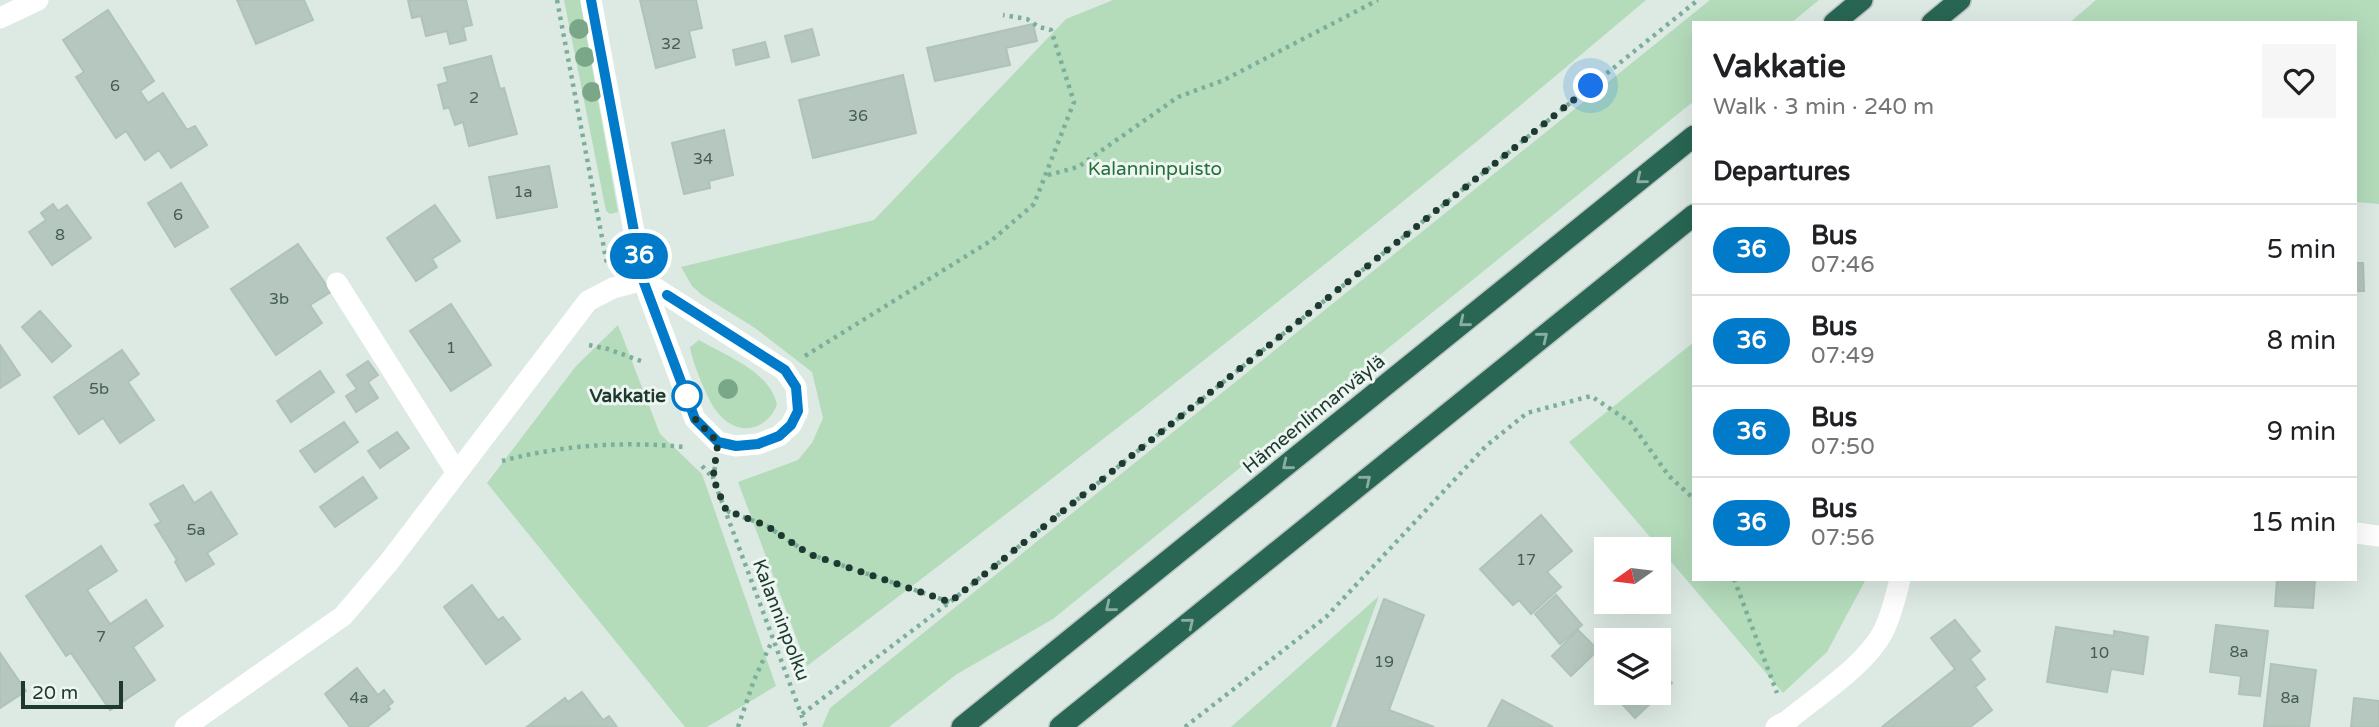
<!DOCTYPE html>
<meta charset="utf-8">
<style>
:root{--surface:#fff;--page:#f6f6f6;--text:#202124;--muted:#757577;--line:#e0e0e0}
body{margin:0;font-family:"Varela Round",sans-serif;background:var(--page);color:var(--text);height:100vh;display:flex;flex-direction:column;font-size:26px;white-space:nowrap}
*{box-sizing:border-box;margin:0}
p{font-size:23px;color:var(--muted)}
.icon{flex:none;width:38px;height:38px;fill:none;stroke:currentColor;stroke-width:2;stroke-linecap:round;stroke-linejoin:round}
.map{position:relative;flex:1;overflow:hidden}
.panel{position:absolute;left:1692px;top:21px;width:665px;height:560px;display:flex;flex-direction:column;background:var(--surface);border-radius:0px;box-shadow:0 7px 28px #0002}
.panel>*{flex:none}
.badge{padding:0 14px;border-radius:23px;font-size:24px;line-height:46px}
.needle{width:46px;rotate:256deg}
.buttons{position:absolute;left:1594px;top:537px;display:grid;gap:14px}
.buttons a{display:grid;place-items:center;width:77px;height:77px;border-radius:0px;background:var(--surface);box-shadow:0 7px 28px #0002;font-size:35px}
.scale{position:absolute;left:21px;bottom:18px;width:102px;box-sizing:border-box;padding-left:7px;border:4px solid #1e392f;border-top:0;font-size:19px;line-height:24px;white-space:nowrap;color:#1e392f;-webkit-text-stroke:5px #edf6f1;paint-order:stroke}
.you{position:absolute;width:35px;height:35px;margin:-18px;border:5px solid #fff;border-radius:50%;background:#1a73e8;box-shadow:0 0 0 10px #1a73e833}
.map>.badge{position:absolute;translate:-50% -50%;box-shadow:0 0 0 4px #fff}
h2{padding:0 21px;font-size:26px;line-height:63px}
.round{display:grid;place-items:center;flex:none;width:74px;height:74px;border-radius:0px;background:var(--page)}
.overview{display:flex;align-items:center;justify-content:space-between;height:119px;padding:0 21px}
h1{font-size:33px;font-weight:800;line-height:52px}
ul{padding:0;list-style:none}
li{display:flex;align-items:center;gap:21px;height:91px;padding:0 21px;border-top:2px solid var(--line)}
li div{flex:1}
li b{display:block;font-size:26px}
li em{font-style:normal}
li .badge{min-width:77px;font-weight:700;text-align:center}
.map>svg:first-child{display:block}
.green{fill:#b4dcbb}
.building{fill:#b5c7be;stroke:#afc3b9;stroke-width:2}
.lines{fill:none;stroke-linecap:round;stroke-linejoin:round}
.highway-casing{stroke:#bcc4c1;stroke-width:24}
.path{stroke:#7caf9a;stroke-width:4.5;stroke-dasharray:3.5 5;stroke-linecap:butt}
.minor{stroke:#fff;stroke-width:21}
.highway{stroke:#296654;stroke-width:21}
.tree{fill:#79a788}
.oneway{stroke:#8baea2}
.line-casing{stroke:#fff;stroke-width:16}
.line{stroke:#007ac9;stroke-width:10}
.walk{stroke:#1e392f;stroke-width:7;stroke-dasharray:0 12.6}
.stop-dot{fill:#fff;stroke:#007ac9;stroke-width:3.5}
.labels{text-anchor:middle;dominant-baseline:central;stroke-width:6;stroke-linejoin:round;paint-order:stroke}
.number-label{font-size:16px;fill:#445c53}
.park-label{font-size:19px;fill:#27713d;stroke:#edf6f1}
.stop-label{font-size:19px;font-weight:bold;fill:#1e392f;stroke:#edf6f1;text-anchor:end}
.street-label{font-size:19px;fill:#1e392f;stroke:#edf6f1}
</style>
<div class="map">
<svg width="2379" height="727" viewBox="0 0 2379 727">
<rect width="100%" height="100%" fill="#ddeae3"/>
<path class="green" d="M564 0H580L618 212 610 214 606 211Z
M1113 0H1646C1374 231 1092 450 807 666L738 482 798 460 812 443 823 418 812 372 755 328 702 295 692 286 681 267 874 220 1066 19Z
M1710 0H1819L1791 23H1694V101L1053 619 957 674 889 727H822L830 708Z
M2096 0H2379V204L2356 202V23H2069Z
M618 325 660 434 702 474 776 686 707 727H685L487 483 576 366Z
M699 340C726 356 770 371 777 405 765 433 736 436 717 412 708 401 692 362 690 347Z
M1694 342V579H1866L1827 652 1783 693 1569 442Z
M1379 596 1331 727H1231Z"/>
<path class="building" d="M237 0H304L313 20 256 44Z
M408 0H466L472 25 463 27 466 40 450 44 447 31 426 36 421 16 412 18Z
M640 0H696L702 28 689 31 695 57 656 68Z
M108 10 154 81 140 91 148 103 163 93 187 130 195 126 207 145 171 168 159 150 145 160 126 131 116 138 76 77 84 72 63 40Z
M1033 24 1037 41 1006 48 1010 65 935 81 927 48Z
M812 29 819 55 792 62 785 36Z
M765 42 769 57 736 65 733 50Z
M491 56 500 89 504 88 517 134 469 146 463 122 455 125 449 107 444 109 438 85 448 82 444 68Z
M903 75 916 133 813 158 799 100Z
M724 130 733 175 709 181 710 188 684 194 672 143Z
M549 166 557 207 497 218 489 177Z
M181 183 208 227 175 247 148 203Z
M53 204 58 211 67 205 91 238 52 265 29 232 46 220 41 213Z
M435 205 460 241 432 259 437 267 416 281 387 238Z
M298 244 331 292 310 305 322 323 276 355 231 289Z
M2356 263H2363L2364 291H2356Z
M451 304 491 365 451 391 410 331Z
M40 311 71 346 52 362 22 327Z
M0 345 20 375 0 388Z
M122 350 139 374 128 382 154 420 120 443 103 418 79 434 54 397Z
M368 361 378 375 368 382 378 398 356 412 346 396 357 389 347 375Z
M320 371 334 392 291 422 277 401Z
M344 422 358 442 315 472 300 451Z
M397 432 409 448 380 468 368 451Z
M363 477 377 498 335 527 320 507Z
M183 485 194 503 211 492 237 534 207 553 214 564 186 581 175 562 177 560 155 525 161 522 150 504Z
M1541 515 1572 551 1547 572 1561 587 1531 614 1519 600 1513 605 1480 569Z
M101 546 117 571 87 590 110 624 146 600 163 626 133 647 155 680 110 710 71 653 66 656 26 596Z
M2277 579H2315L2313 608 2275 606Z
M472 585 498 620 503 617 520 639 486 664 444 607Z
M1556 595 1582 625 1560 644 1535 614Z
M1384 599 1424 615 1389 710 1434 727H1337Z
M1955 620 1980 651 1970 659 1985 679 1975 687 1992 710 1970 727H1882L1955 669 1931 638Z
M2216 625 2268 631 2260 696 2239 694 2241 676 2210 672Z
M2056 627 2114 636V631L2148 637 2143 674 2111 669 2107 692 2047 682Z
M1578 630 1598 650 1571 676 1552 656Z
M0 653 26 691 0 708Z
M2271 664 2316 670 2309 727 2264 726Z
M357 668 378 695 384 690 393 702 388 706 390 709 367 727H350L325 694Z
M1659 669 1672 683 1635 718 1612 693H1659Z
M582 692 603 720 609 716 617 727 528 726 565 698 568 702Z
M2354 698 2379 701V727H2351Z
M1502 700 1553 727H1488Z"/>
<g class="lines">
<g class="highway-casing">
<path id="highway" d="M1834 23 1862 0
M1932 23 1960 0
M962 727 1694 136
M1060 727 1694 215"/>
</g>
<path class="path" d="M557 0 607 264
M1048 175 1078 167 1178 97 1224 80 1378 0
M589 345 608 349 641 361
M805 356 992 240 1034 204 1074 102 1051 30 1039 27 1027 19 1003 15
M502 461C561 445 623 441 684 447
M702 466 713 478
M715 467 713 478 806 727
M727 511 767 526 809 554 950 602
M1734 579 1777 693
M802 714 950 602 1698 0
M738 727 754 680 772 641
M1185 727 1326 617 1486 446 1527 413 1591 396 1630 422 1669 476 1694 499"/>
<path class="minor" d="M591 0 643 280 695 419 718 442 736 446 758 444 779 436 791 425 798 411 796 387 784 370 643 280
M0 18 38 0
M337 283 457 473
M2356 533 2379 536
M185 727 343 616 389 562 588 301 613 288 643 280
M1776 727 1787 721C1817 696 1865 666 1883 632 1891 616 1896 596 1900 579"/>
<use href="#highway" class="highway"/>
</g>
<g class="tree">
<circle cx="579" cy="29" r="10"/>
<circle cx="585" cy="57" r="10"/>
<circle cx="592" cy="92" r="10"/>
<circle cx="728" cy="389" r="10"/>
</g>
<defs><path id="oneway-chevron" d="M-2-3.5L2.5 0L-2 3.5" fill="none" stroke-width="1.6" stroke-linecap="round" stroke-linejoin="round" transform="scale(1.75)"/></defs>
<g class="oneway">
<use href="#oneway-chevron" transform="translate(1641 179) rotate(141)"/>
<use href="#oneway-chevron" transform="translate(1464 322) rotate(141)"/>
<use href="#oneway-chevron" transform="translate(1543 337) rotate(-39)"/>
<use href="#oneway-chevron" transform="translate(1287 465) rotate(141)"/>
<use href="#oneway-chevron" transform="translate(1366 480) rotate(-39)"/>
<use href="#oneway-chevron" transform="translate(1110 607) rotate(141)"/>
<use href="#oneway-chevron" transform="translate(1189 623) rotate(-39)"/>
</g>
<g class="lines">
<g class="line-casing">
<path id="line" d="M591 0 643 280 695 419 718 442 736 446 758 444 779 436 791 425 798 411 796 387 785 370 667 295"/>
</g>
<use href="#line" class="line"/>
<path class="walk" d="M687 396 695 419 718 442 713 478 726 510 767 526 809 554 950 602 1591 86"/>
</g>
<circle class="stop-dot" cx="687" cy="396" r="14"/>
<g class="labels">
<g class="number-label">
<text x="671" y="44">32</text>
<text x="115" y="86">6</text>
<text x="474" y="98">2</text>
<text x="858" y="116">36</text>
<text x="703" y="159">34</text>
<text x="523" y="192">1a</text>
<text x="178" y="215">6</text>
<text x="60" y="235">8</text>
<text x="279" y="299">3b</text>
<text x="451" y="348">1</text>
<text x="99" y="389">5b</text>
<text x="196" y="530">5a</text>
<text x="1526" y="560">17</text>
<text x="101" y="637">7</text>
<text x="2239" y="652">8a</text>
<text x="2099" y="653">10</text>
<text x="1384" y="662">19</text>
<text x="359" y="698">4a</text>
<text x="2290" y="698">8a</text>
</g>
<g class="park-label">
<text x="1155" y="169">Kalanninpuisto</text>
</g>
<g class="stop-label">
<text x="666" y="396">Vakkatie</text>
</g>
<g class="street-label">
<text transform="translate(1314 414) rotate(-39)">Hämeenlinnanväylä</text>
<text transform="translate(781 620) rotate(69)">Kalanninpolku</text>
</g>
</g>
</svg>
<div class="buttons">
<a><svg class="needle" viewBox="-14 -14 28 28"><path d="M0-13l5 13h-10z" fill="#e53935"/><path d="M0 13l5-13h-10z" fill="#757577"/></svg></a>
<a><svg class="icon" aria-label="layers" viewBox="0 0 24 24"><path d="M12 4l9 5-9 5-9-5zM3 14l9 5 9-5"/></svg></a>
</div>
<div class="scale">20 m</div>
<div class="you" style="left:1591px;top:86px"></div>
<b class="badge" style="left:639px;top:256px;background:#007ac9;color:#fff">36</b>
<section class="panel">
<div class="overview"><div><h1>Vakkatie</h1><p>Walk · 3 min · 240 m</p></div><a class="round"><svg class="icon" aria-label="heart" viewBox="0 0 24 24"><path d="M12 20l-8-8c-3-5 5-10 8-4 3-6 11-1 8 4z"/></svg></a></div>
<h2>Departures</h2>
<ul>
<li><span class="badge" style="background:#007ac9;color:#fff">36</span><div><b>Bus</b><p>07:46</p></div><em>5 min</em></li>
<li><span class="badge" style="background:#007ac9;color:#fff">36</span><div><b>Bus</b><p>07:49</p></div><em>8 min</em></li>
<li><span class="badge" style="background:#007ac9;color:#fff">36</span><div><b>Bus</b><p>07:50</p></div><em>9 min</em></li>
<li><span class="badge" style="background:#007ac9;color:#fff">36</span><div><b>Bus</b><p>07:56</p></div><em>15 min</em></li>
</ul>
</section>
</div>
